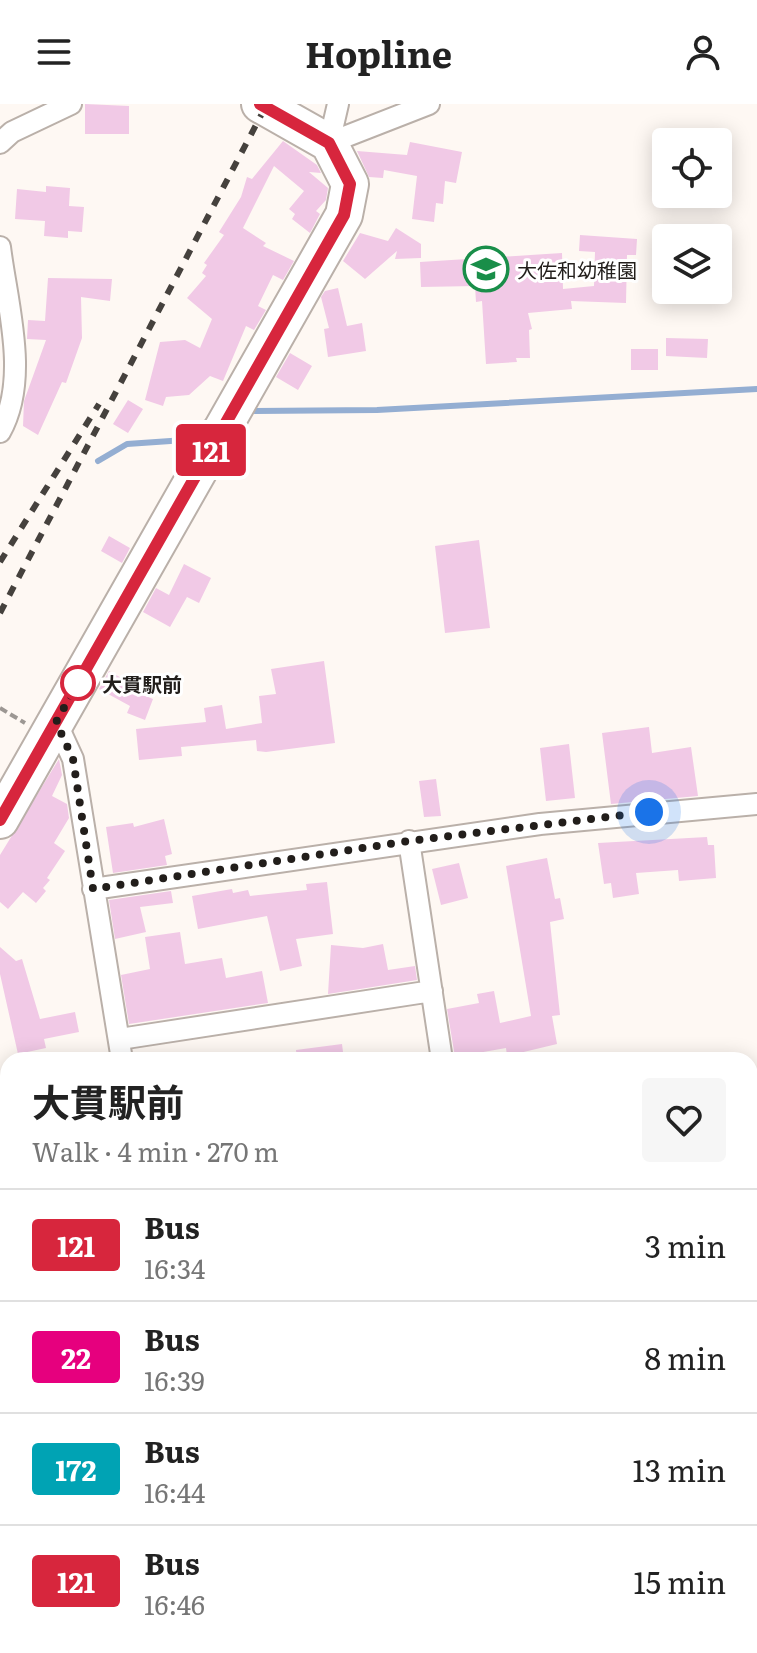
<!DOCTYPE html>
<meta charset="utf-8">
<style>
:root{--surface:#fff;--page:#f6f6f6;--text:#222;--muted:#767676;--line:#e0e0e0}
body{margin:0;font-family:Literata,"Noto Sans JP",serif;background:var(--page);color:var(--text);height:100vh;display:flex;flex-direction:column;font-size:30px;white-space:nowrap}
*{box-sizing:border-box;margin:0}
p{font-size:26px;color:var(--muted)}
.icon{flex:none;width:44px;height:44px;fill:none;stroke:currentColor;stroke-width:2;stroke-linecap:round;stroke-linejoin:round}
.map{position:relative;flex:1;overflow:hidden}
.panel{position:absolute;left:0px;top:948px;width:758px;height:602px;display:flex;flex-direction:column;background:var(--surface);border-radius:24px 24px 0 0;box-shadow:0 4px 20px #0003}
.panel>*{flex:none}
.badge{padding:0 16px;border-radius:6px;font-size:28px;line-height:52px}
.controls{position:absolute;left:652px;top:24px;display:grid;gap:16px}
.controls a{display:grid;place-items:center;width:80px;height:80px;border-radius:8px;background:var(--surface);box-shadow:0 4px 20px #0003;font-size:40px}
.you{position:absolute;width:40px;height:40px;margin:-20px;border:6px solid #fff;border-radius:50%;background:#1a73e8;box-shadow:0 0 0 12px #1a73e833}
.map>.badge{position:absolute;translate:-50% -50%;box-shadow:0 0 0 4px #fff}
.round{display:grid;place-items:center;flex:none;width:84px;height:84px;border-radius:8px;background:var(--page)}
.head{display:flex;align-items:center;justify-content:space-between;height:136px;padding:0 32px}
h1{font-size:38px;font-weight:700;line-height:60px}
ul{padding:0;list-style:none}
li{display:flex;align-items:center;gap:24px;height:112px;padding:0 32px;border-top:2px solid var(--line)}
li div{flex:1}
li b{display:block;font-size:30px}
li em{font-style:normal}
li .badge{min-width:88px;font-weight:700;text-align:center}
header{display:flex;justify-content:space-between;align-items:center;height:104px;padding:0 32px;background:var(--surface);font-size:36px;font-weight:700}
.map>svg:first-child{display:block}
.forest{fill:#b2cfaa}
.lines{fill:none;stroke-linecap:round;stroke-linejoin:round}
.stream{stroke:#94aed2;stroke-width:6}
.building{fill:#f1c9e6}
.street-casing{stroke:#bab0a9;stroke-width:24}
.highway-casing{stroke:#bab0a9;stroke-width:40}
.path{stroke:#9c9793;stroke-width:4;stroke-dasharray:8 4;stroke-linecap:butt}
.street{stroke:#fff;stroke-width:20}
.highway{stroke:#fff;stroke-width:36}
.rail{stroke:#45413d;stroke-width:6;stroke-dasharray:10 10;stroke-linecap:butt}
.line-casing{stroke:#fff;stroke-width:18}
.line{stroke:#d7263d;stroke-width:12}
.walk{stroke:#221e1b;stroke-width:8;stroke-dasharray:0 14.4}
.stop-dot{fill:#fff;stroke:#d7263d;stroke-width:4}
.labels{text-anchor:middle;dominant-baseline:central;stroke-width:6;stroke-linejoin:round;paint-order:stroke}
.poi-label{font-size:20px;fill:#221e1b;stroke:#fff;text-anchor:start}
.stop-label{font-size:20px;font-weight:bold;fill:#221e1b;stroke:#fff;text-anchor:start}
</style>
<header><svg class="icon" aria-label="menu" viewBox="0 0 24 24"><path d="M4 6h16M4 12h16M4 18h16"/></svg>Hopline<svg class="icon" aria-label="person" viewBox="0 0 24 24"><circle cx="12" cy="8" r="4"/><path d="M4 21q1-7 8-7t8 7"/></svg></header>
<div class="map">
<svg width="757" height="1549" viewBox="0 0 757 1549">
<rect width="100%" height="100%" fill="#fef8f3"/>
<path class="forest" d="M415 1542H590L591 1549H416Z"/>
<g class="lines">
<path class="stream" d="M255 307 377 306 757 285
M98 357 127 340 185 336 210 315"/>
</g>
<path class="building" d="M85 0 129 2V30H85Z
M283 37 317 61 321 69 309 68 328 84 326 96 316 107 320 110 310 129 292 115 295 110 289 105 304 87 274 62 243 124 266 139 263 142 294 157 283 176 273 171 258 202 266 206 254 226 246 222 223 277 210 272 189 291 166 293 163 302 145 296 160 238 185 236 200 244 212 215 187 194 206 172 202 169 207 161 204 159 224 131 219 128 241 93 247 73 252 75Z
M410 38 462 48 456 79 445 77 443 100 436 99 434 118 412 115 417 72 384 66 383 74 369 73 357 47 407 51Z
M46 82 70 84 69 102 84 103 82 128 68 127V134L44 132 45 117 15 115 17 85 46 88Z
M396 124 421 140V154L395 155 397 147 365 175 343 157 360 129 388 137Z
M580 131 637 135 636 151H627L626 199 571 197 572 205 528 209 532 225 529 226 530 254H516L517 258 486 260 482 197 476 198 475 182 421 183 420 158 562 149 563 185 594 182 595 148 579 147Z
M48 174 112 175 110 197 81 193 82 234 66 279 62 278 38 331 23 322 24 297 46 236 27 235 28 216 45 217Z
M338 184 347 222 362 219 366 247 328 253 324 225 329 224 321 193 325 187Z
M666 234 708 235 707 254 666 252Z
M631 245H658V266H631Z
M290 249 312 262 298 286 276 273Z
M128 296 143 305 128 329 113 320Z
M109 432 130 444 122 459 101 447Z
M479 436 490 524 445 529 435 442Z
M184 460 211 474 199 499 187 493 170 523 143 508 156 484 169 491Z
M324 557 335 639 266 648 257 647 256 636 181 643 182 652 139 656 136 625 206 618 204 604 222 601 226 625 262 619 259 592 276 590 271 565Z
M109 567 134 581 131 586 153 595 145 616 127 609 130 602 99 585Z
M649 623 652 649 691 643 698 692 611 700 602 629Z
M569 640 575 694 546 697 540 644Z
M59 655 62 671 52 692 67 700 69 714 54 739 65 747 47 774 50 776 43 784 46 787 36 799 23 788 8 805 0 798V751Z
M436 675 441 712 424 713 419 677Z
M164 715 172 750 165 752 167 761 113 769 106 723 133 719 134 723Z
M707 733 708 741H714L716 774 679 777 678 766 636 769 639 790 613 794 611 779 604 780 598 739Z
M547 754 555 795 560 794 564 815 550 818 560 911 552 912 557 940 507 952 506 944 455 953 447 905 479 899 477 890 494 887 500 919 531 912 506 762Z
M459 759 468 794 441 801 432 765Z
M327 778 333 830 296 835 302 862 280 867 267 812 198 825 192 792 232 785 233 789 248 786 250 792 307 786 306 780Z
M171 787 173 799 140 803 146 828 115 835 109 796Z
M180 828 185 860 222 854 226 874 262 867 268 899 129 920 121 871 150 865 145 833Z
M383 840 388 866 415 862 417 876 328 890 331 841 363 844Z
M0 843 16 857 22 855 40 915 75 908 79 928 44 935 46 944 18 950 0 870Z
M342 940 344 956H297L296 946Z"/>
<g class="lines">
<g class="street-casing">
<path id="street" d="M0 39 12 28 71 0
M329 39 429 0
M329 39 338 0
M0 143C7 200 30 275 0 328
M56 618 73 655 122 956
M409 737 442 956
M93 785 540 720 757 700
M120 935 432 887
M750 1173H757
M0 1313 8 1311
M750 1416 757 1412
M637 1542 638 1549"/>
</g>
<g class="highway-casing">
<path id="highway" d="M0 716 344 111 350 80 329 39 260 0"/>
</g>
<path class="path" d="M0 604 25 619"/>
<use href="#street" class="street"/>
<use href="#highway" class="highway"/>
<path class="rail" d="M0 458 99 300
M0 509 267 0"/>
</g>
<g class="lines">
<g class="line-casing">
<path id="line" d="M0 716 344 111 350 80 329 39 260 0"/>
</g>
<use href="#line" class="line"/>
<path class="walk" d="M78 579 56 618 73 655 93 785 409 737 649 708"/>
</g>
<defs>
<g id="school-ring" transform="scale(2.3)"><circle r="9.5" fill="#fff" stroke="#198e49" stroke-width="1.5"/><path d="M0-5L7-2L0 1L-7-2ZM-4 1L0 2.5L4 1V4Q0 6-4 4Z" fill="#198e49"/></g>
</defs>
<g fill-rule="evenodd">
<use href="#school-ring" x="486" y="165"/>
</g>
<circle class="stop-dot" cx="78" cy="579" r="16"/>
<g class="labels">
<g class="poi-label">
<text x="517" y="165">大佐和幼稚園</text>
</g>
<g class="stop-label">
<text x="102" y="579">大貫駅前</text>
</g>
</g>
</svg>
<div class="controls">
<a><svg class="icon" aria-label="locate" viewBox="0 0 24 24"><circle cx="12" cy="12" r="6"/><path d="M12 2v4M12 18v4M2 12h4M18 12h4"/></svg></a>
<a><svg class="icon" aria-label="layers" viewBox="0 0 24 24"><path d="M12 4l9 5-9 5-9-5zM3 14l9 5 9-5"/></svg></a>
</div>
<div class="you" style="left:649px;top:708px"></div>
<b class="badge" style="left:211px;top:346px;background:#d7263d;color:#fff">121</b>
<section class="panel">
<div class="head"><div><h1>大貫駅前</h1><p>Walk · 4 min · 270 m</p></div><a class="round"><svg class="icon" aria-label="heart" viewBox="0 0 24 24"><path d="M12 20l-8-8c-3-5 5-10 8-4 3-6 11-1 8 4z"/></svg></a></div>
<ul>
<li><span class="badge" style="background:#d7263d;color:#fff">121</span><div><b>Bus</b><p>16:34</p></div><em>3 min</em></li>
<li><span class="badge" style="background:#e6007e;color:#fff">22</span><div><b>Bus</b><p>16:39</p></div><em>8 min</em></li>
<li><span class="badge" style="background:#00a3b4;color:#fff">172</span><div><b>Bus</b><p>16:44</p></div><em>13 min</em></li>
<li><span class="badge" style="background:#d7263d;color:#fff">121</span><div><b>Bus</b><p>16:46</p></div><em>15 min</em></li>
</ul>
</section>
</div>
